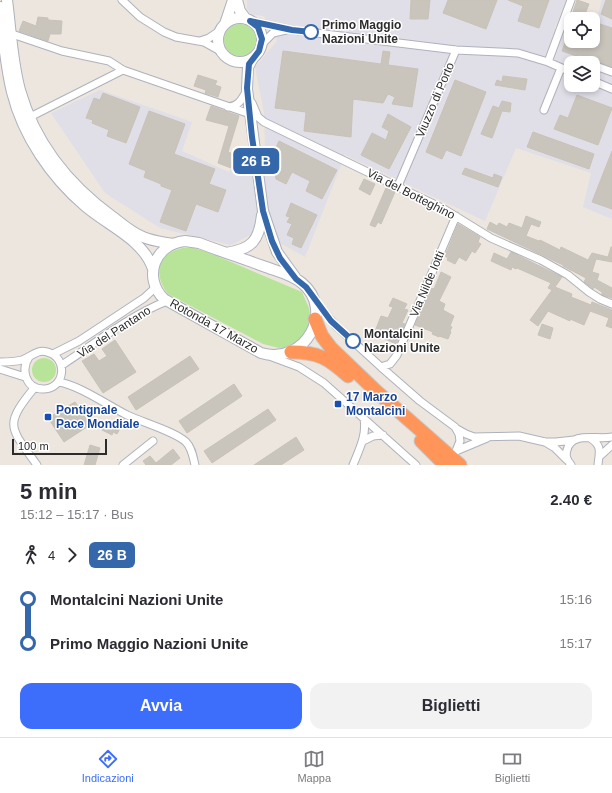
<!DOCTYPE html>
<html lang="it">
<meta charset="utf-8">
<style>
:root{--surface:#fff;--page:#f2f2f3;--text:#2b2b33;--muted:#7c7c81;--line:#e1e1e2;--accent:#3d6dfb}
body{margin:0;font-family:Arial,sans-serif;background:var(--page);color:var(--text);height:100vh;display:flex;flex-direction:column;font-size:15px;white-space:nowrap}
*{box-sizing:border-box;margin:0}
p{font-size:13px;color:var(--muted)}
.icon{flex:none;width:22px;height:22px;fill:none;stroke:currentColor;stroke-width:2;stroke-linecap:round;stroke-linejoin:round}
.map{position:relative;height:465px;overflow:hidden}
.side{display:flex;flex-direction:column;background:var(--surface);flex:1}
.side>*{flex:none}
.badge{padding:0 8px;border-radius:6px;font-size:14px;line-height:26px}
.tools{position:absolute;left:564px;top:12px;display:grid;gap:8px}
.tools a{display:grid;place-items:center;width:36px;height:36px;border-radius:8px;background:var(--surface);box-shadow:0 2px 6px #0003;font-size:20px}
.scale{position:absolute;left:12px;bottom:10px;width:95px;box-sizing:border-box;padding-left:4px;border:2px solid #2c2c2c;border-top:0;font-size:11px;line-height:14px;white-space:nowrap;color:#2c2c2c;-webkit-text-stroke:3px #fff;paint-order:stroke}
.map>.badge{position:absolute;translate:-50% -50%;box-shadow:0 0 0 2px #fff}
.legs{display:flex;align-items:center;gap:6px;height:44px;padding:0 20px;font-size:13px}
.legs p{margin-inline-start:auto}
.head{display:flex;align-items:center;justify-content:space-between;height:68px;padding:0 20px}
h1{font-size:22px;font-weight:600;line-height:30px}
.cta{display:flex;gap:8px;margin-top:auto;padding:8px 20px}
.cta a{flex:1;height:46px;border-radius:12px;background:var(--accent);color:#fff;font-size:16px;font-weight:600;line-height:46px;text-align:center}
.cta a+a{background:var(--page);color:var(--text)}
ul{padding:0 20px;list-style:none}
li{display:flex;align-items:center;gap:14px;height:44px;font-size:15px}
li i{display:grid;place-items:center;width:6px;height:100%;margin:0 5px;background:currentColor}
li i::after{content:'';width:10px;height:10px;margin:-5px;border:3px solid;border-radius:50%;background:var(--surface)}
li p{margin-inline-start:auto}
li:first-child i{background:linear-gradient(#0000 50%,currentColor 0)}
li:last-child i{background:linear-gradient(currentColor 50%,#0000 0)}
.tab-bar{display:flex;justify-content:space-around;align-items:center;height:56px;border-top:1px solid var(--line);background:var(--surface);font-size:11px;color:var(--muted)}
.tab-bar a{display:grid;justify-items:center;gap:2px}
.tab-bar .active{color:var(--accent)}
.map>svg:first-child{display:block}
.industrial{fill:#e0dee6;fill-rule:evenodd}
.green{fill:#b8e49a}
.building{fill:#c9c4bc;stroke:#c9c2b7}
.lines{fill:none;stroke-linecap:round;stroke-linejoin:round}
.street-casing{stroke:#aeb2bc;stroke-width:9}
.secondary-casing{stroke:#aeb2bc;stroke-width:12}
.highway-casing{stroke:#c8c8c8;stroke-width:15}
.street{stroke:#fff;stroke-width:7}
.secondary{stroke:#fff;stroke-width:10}
.highway{stroke:#ff9558;stroke-width:13}
.line-1-casing{stroke:#fff;stroke-width:9}
.line-1{stroke:#3567ab;stroke-width:6}
.stop-1-dot{fill:#fff;stroke:#3567ab;stroke-width:2}
.transit-dot{fill:#1a4fb4;stroke:#fff;stroke-width:1.5}
.labels{text-anchor:middle;dominant-baseline:central;stroke-width:3;stroke-linejoin:round;paint-order:stroke}
.stop-label{font-size:12px;font-weight:bold;fill:#2c2c2c;stroke:#fff;text-anchor:start}
.street-label{font-size:12px;fill:#2c2c2c;stroke:#fff}
.transit-label{font-size:12px;font-weight:bold;fill:#164399;stroke:#fff;text-anchor:start}
</style>
<div class="map">
<svg width="612" height="465" viewBox="0 0 612 465">
<rect width="100%" height="100%" fill="#ede6de"/>
<path class="industrial" d="M247 0H567L554 29 571 34V41H593V31L602 0H612V219L583 207 591 173 516 148 485 221 345 155 305 257 258 231 231 245 160 228 105 193 51 113 100 90 192 122 182 151 229 172 242 149 265 147 264 113 255 67 277 41 264 16 255 15 250 13 247 8ZM571 63H593V85H571Z"/>
<path class="green" d="M224 40a16 16 0 1 1 32 0a16 16 0 1 1-32 0Z
M182 248H193L205 251 302 292 309 308 311 320 305 334 298 343 289 347 279 348 263 344 168 294C153 275 157 254 182 248Z
M32 370a12 12 0 1 1 24 0a12 12 0 1 1-24 0Z"/>
<path class="building" d="M411 0H430L428 19H410Z
M448 0H497L486 29 443 13Z
M508 0H549L539 28 518 21 523 6Z
M577 0 589 4 583 19H573L574 16 572 15Z
M606 0H612V19L601 14Z
M38 17 48 18V20L62 21 61 34H50L48 41 19 31 23 21 36 26Z
M600 24 612 28V67L592 60 586 56 579 55V57L562 51 570 29 571 41H577L592 46Z
M283 51 381 64 383 51 390 52 388 65 418 69 412 107 392 104 395 97 388 94 383 103 353 99 351 137 304 131 306 112 275 108Z
M198 75 217 81 215 85 221 87 218 97 205 93 206 90 194 86Z
M503 76 527 79 525 90 495 85 497 80 502 82Z
M455 80 486 92 461 156 446 150 442 159 426 152Z
M103 93 140 107 126 143 107 136 109 130 92 123 93 120 86 118 94 98 100 100Z
M577 95 612 108 598 145 554 129 560 115 568 118Z
M502 101 511 103 510 112 502 111 492 138 481 134 493 106 499 108Z
M211 106 239 116 228 152 236 155 231 168 218 163 229 126 206 120Z
M149 111 185 124 174 154 215 169 209 184 226 190 218 212 196 204 186 231 160 222 172 190 161 186V184L144 177 146 171 129 164Z
M388 114 411 127 389 169 361 155 372 133 386 140 389 131 382 127Z
M533 132 594 154 589 169 527 147Z
M279 141 337 170 322 199 306 191 310 181 292 172 286 184 276 179 273 154Z
M612 151V209L592 202Z
M465 168 493 178 494 174 502 177 498 187 462 174Z
M364 179 375 184 370 195 359 189Z
M386 188 395 192 381 224 378 222 375 227 370 225Z
M291 203 317 215 301 248 292 244 294 238 287 235 292 224 287 222 290 217 286 216Z
M526 216 541 222 539 227 531 224 526 236 539 241 540 240 560 250 561 247 588 260 592 253 608 257 611 247H612V262L596 259 592 272 599 274 597 280 612 288V298L602 295V292L594 287 593 289 592 288 584 282 586 278 563 266V265L487 229 490 222 497 226 499 223 507 227 509 223 522 228Z
M458 224 480 237 478 242 481 244 475 253 472 251 466 261 459 257 455 264 447 260 448 258 445 256Z
M511 252 562 277 555 287 572 294 571 297 591 305 592 302 612 310V328L606 326 609 318 590 311 584 325 570 319V321L548 311 538 326 530 320 552 290 548 288 551 283 517 268 516 269 512 267 511 270 491 261 494 253 507 259Z
M441 272 451 277 439 301 445 304 443 310 454 316 450 326 452 327 450 331 451 332 448 339 439 336V337L432 334 433 332 415 325 431 288 434 289Z
M393 298 407 304 404 309 408 310 402 323 405 324 396 344 374 334 381 316 388 318 393 307 389 306Z
M542 324 553 328 550 339 538 335Z
M115 340 136 372 103 393 82 361 94 354 99 361 107 356 102 349Z
M190 356 199 369 136 410 128 397Z
M234 384 242 396 187 433 179 421Z
M75 402 90 425 64 442 48 418Z
M268 409 276 420 212 463 204 451Z
M108 422 114 425 115 422 122 425 117 434 113 432 112 435 102 430Z
M296 437 304 450 281 465H254Z
M90 445 100 448 95 465H84Z
M173 449 180 458 171 465H146L143 461 150 456 156 463Z"/>
<g class="lines">
<g class="street-casing">
<path id="street" d="M122 0 140 17 164 32 176 37 204 42 222 52
M250 21 292 30 456 50 518 53 548 62 571 72
M12 34 62 51 109 61 123 70 250 114
M200 41 209 38 221 30
M262 44 273 33 286 30
M548 62 571 0
M583 63 584 61 588 63
M593 65 612 72
M593 81 612 89
M252 103 258 117 264 122 444 209 491 238 541 260 568 275 589 292 600 299 612 304
M228 107C239 106 242 99 247 90
M544 110 561 68
M30 117 123 70
M398 186 456 50
M316 302 335 325 381 367 420 401 455 427 459 434 460 441 456 451
M53 354 79 341 144 298 156 287
M272 357 299 367 324 383 416 465
M0 362C7 362 14 362 22 360 31 357 37 349 47 352 69 357 65 390 43 389 25 389 21 369 29 357
M62 365C96 343 129 316 167 301
M381 367 390 364 397 355 456 216
M0 369 25 377
M58 382C77 384 109 406 127 415 142 422 176 432 186 442 192 448 193 457 195 465
M35 387C3 426 10 427 37 465
M457 429 466 434 474 437 519 436 545 442H556L574 440
M590 438C603 446 599 453 598 465
M363 441 373 436 383 435
M545 442 555 448 567 460
M456 451 487 438
M600 456 612 445
M123 465 153 441
M353 465C359 450 367 435 364 419
M571 465C567 460 565 456 567 450 571 431 597 440 612 437"/>
</g>
<g class="secondary-casing">
<path id="secondary" d="M7 0C11 30 12 61 20 90 35 143 69 185 113 217 122 224 132 233 143 237 152 241 163 242 173 244
M237 0 240 11 246 19
M0 7C3 35 5 64 12 92 23 136 51 177 85 206 108 226 143 239 153 269
M218 40a22 22 0 1 1 44 0a22 22 0 1 1-44 0Z
M225 24 233 0
M253 58 248 67 247 89 263 211 277 252 295 277
M185 241 199 243C220 251 241 258 263 266 276 271 291 274 302 283 335 310 306 366 261 353L164 299C142 277 155 244 185 241Z
M226 253C252 249 259 241 262 215"/>
</g>
<g class="highway-casing">
<path id="highway" d="M315 319 322 336 331 348 377 392 460 465
M291 352C318 352 328 358 348 376
M421 441 445 465"/>
</g>
<use href="#street" class="street"/>
<use href="#secondary" class="secondary"/>
<use href="#highway" class="highway"/>
</g>
<g class="lines">
<g class="line-1-casing">
<path id="line-1" d="M311 32 292 30 250 21 258 27 262 39 259 51 249 64 247 88 252 137 263 211 272 241 280 258 296 279 306 287 331 321 353 341"/>
</g>
<use href="#line-1" class="line-1"/>
</g>
<g class="stop-1-dot">
<circle cx="311" cy="32" r="7"/>
<circle cx="353" cy="341" r="7"/>
</g>
<g class="transit-dot">
<rect x="334" y="400" width="8" height="8" rx="2"/>
<rect x="44" y="413" width="8" height="8" rx="2"/>
</g>
<g class="labels">
<g class="stop-label">
<text x="322" y="25">Primo Maggio<tspan x="322" dy="14">Nazioni Unite</tspan></text>
<text x="364" y="334">Montalcini<tspan x="364" dy="14">Nazioni Unite</tspan></text>
</g>
<g class="street-label">
<text transform="translate(435 100) rotate(-67)">Viuzzo di Porto</text>
<text transform="translate(411 194) rotate(27)">Via del Botteghino</text>
<text transform="translate(427 284) rotate(-67)">Via Nilde Iotti</text>
<text transform="translate(214 326) rotate(29)">Rotonda 17 Marzo</text>
<text transform="translate(114 332) rotate(-33)">Via del Pantano</text>
</g>
<g class="transit-label">
<text x="346" y="397">17 Marzo<tspan x="346" dy="14">Montalcini</tspan></text>
<text x="56" y="410">Pontignale<tspan x="56" dy="14">Pace Mondiale</tspan></text>
</g>
</g>
</svg>
<div class="tools">
<a><svg class="icon" aria-label="locate" viewBox="0 0 24 24"><circle cx="12" cy="12" r="6"/><path d="M12 2v4M12 18v4M2 12h4M18 12h4"/></svg></a>
<a><svg class="icon" aria-label="layers" viewBox="0 0 24 24"><path d="M12 4l9 5-9 5-9-5zM3 14l9 5 9-5"/></svg></a>
</div>
<div class="scale">100 m</div>
<b class="badge" style="left:256px;top:161px;background:#3567ab;color:#fff">26 B</b>
</div>
<section class="side">
<div class="head"><div><h1>5 min</h1><p>15:12 – 15:17 · Bus</p></div><b>2.40 €</b></div>
<div class="legs"><svg class="icon" aria-label="walk" viewBox="0 0 24 24"><circle cx="13" cy="4" r="2"/><path d="M13 8l-2 6 4 7M11 14l-3 7M7 12l3-4h3l4 4"/></svg>4<svg class="icon" aria-label="forward" viewBox="0 0 24 24"><path d="M9 5l7 7-7 7"/></svg><b class="badge" style="background:#3567ab;color:#fff">26 B</b></div>
<ul>
<li><i style="color:#3567ab"></i><b>Montalcini Nazioni Unite</b><p>15:16</p></li>
<li><i style="color:#3567ab"></i><b>Primo Maggio Nazioni Unite</b><p>15:17</p></li>
</ul>
<div class="cta"><a>Avvia</a><a>Biglietti</a></div>
</section>
<nav class="tab-bar">
<a class="active"><svg class="icon" aria-label="directions" viewBox="0 0 24 24"><path d="M12 3l9 9-9 9-9-9zM9 14v-3h6M13 9l2 2-2 2"/></svg>Indicazioni</a>
<a><svg class="icon" aria-label="map" viewBox="0 0 24 24"><path d="M3 6l6-2 6 2 6-2v14l-6 2-6-2-6 2zM9 4v14M15 6v14"/></svg>Mappa</a>
<a><svg class="icon" aria-label="tickets" viewBox="0 0 24 24"><path d="M3 7h18v10H3zM15 7v10"/></svg>Biglietti</a>
</nav>
